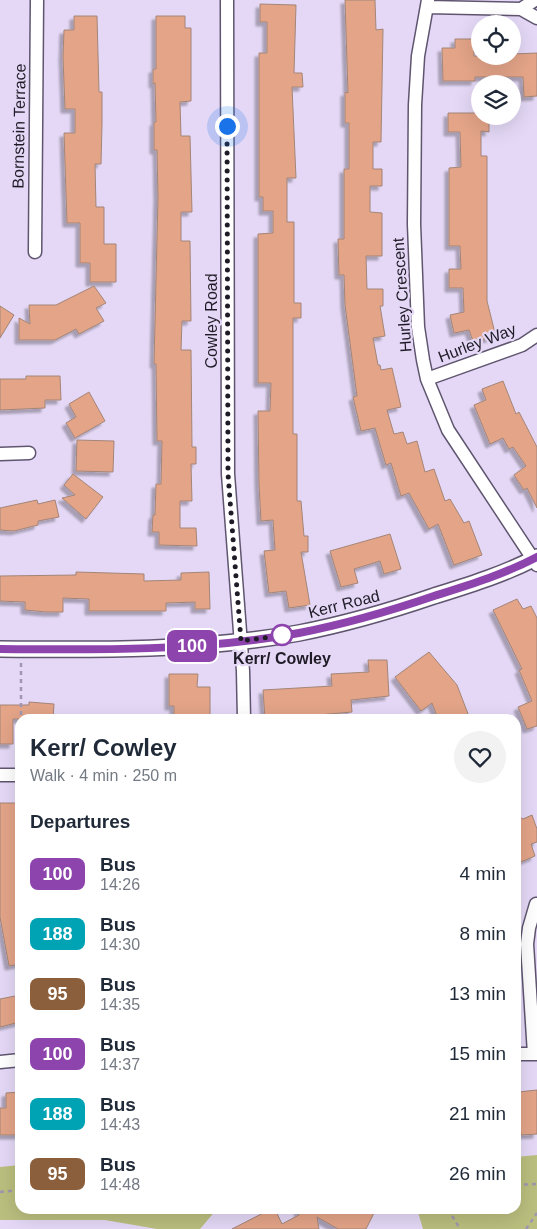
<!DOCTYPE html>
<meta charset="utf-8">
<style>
:root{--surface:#fff;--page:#f2f2f3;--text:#1f2937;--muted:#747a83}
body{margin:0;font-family:Helvetica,sans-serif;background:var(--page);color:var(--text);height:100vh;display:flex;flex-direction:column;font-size:19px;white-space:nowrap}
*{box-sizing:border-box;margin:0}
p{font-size:16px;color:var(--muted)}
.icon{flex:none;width:28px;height:28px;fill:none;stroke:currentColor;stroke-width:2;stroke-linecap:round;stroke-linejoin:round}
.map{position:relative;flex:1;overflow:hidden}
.details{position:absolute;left:15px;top:714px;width:506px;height:500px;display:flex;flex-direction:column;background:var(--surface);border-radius:15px;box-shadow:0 5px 20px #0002}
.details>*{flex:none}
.badge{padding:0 10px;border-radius:8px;font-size:18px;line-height:32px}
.buttons{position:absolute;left:471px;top:15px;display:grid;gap:10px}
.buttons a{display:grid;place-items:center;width:50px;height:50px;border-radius:50%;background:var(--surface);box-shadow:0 5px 20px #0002;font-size:25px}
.you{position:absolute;width:25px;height:25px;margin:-12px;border:4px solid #fff;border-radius:50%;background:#1a73e8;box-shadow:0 0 0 8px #1a73e833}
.map>.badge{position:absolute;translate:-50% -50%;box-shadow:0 0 0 2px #fff}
h2{padding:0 15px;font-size:19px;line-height:45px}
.round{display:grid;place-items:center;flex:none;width:52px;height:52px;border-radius:26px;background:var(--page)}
.headline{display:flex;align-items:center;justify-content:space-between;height:85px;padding:0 15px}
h1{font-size:24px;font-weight:800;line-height:38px}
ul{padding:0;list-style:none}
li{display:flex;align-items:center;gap:15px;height:60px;padding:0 15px}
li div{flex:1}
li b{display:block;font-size:19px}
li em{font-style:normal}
li .badge{min-width:55px;font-weight:700;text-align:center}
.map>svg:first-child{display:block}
.green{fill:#babe7e}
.building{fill:#e3a488;stroke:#a48578;filter:url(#shadow)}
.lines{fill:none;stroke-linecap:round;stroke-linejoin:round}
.minor-casing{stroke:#5f556f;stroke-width:15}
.tertiary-casing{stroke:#5f556f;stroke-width:18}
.path{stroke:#a097ae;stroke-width:2.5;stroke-dasharray:4 4;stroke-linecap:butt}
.minor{stroke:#fff;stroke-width:12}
.tertiary{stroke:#fff;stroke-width:15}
.line-casing{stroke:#fff;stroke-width:11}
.line{stroke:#8e44ad;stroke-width:8}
.walk{stroke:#201c27;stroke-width:5;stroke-dasharray:0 9}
.stop-dot{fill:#fff;stroke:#8e44ad;stroke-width:2.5}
.labels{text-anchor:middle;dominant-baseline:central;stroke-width:4.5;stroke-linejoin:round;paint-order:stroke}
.street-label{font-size:16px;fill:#201c27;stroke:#e4d8f6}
.stop-label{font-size:16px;font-weight:bold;fill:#201c27;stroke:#e4d8f6}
</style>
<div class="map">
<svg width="537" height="1229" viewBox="0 0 537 1229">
<defs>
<filter id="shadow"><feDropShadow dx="-4" dy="4" stdDeviation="1" flood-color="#0004"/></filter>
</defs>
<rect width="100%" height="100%" fill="#e4d8f6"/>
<path class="green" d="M537 1155V1229H423L417 1209H516V1157Z
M20 1165V1209H217L200 1229H157L105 1220H0V1167Z"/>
<path class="building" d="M345 0H375L376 30 383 29 381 142H373V169H382V186H370V212L382 213V256H366L367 289H383V306H380L385 336 373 338 378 365H380L381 370 392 368 401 407 387 410 394 434 403 432 407 444 417 441 425 472 434 469 445 501 450 499 464 523 469 521 482 555 454 565 438 524 429 529 409 493 401 496 391 463 386 465 375 428 361 431 353 397 357 396 345 305 344 275H339L338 239H344V169H349V123H345V92L348 93Z
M260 4 296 5 294 73H302L303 87H292L296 178H287V222H294V303H301V318H293V434H297V501H301L304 536H308V552H301L310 605 289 608 286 591 269 593 264 551 275 550 273 520 261 521 259 484 258 411H270L271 383H258V234L273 233V211H263V197H259V53H267V22H260Z
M74 16H97L99 92H102V124L101 164H95L96 207H104V244H116V282H90V263H80V223H67L64 133H75V109H65L63 57 64 30H74Z
M156 16H185V28H191V101L180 102 181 136H190L192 212H181V241H190L191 321H182L181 350H191L192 447H196V464H191L192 501H180V528H196L197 546 159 545V532H152L153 515H155L156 484H161L162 441H157L156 364H154L158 197 157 150H154V122H156L155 83 153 84V69H156Z
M455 39H474V56H512V54L537 53V96L524 97 523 77H475V81H443L442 48H455Z
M448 113H480V116H489V132L481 131V156H487V301L496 337 473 341 469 330 454 333 450 315 464 312 463 288H449V269H461L460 246H449V168L461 167 460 132H448Z
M94 286 106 303 96 308 104 321 79 334 76 329 55 340H19V318L30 324 29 305H56Z
M0 306 14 315 0 338Z
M26 376H60L61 400H45V408L0 410V379H26Z
M503 381 516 414 519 412 537 447V508L527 488 524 490 514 475 526 466 513 447 509 449 503 438 490 444 474 405 486 400 482 389Z
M89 392 105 421 75 438 66 423 76 417 69 404Z
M77 440 114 441 113 472 76 471Z
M73 474 103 497 86 519 62 498 75 495 64 485Z
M37 500 38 504 55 500 59 517 38 521V525L14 531 0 530V508Z
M390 534 401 569 384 574 380 561 354 569 358 583 341 587 330 551Z
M76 572 144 574V581L181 580V573L209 572 210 609H195V602L166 603V611H89V599L63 598V612H47L25 610V602L0 601V576L76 575Z
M517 599 523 609 531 606 537 618V726L527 729 518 707 532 701 519 670 522 669 493 610Z
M429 652 457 685 470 719H438L432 703 421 711 395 677Z
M368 660H387L389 696 351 700 352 712 318 715V719H265L263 690 332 686 331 674 369 672Z
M169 674H198L197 687H210V719H174V706H169Z
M29 702 54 704 53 719H13V744H0V705H29Z
M0 803H20V964L9 966 0 917Z
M516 815 523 819 532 815 537 829V842L531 844 535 856 516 864Z
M20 995V1022L0 1027V999Z
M537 1090V1134L521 1135 520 1125H516L518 1092Z
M20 1092V1135H0V1108H6V1093Z
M271 1209H275L282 1224 299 1215 298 1209H376L366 1229H338L317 1217 319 1229H232Z"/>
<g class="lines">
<g class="minor-casing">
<path id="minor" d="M227 0 228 474 243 671 244 719
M428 0 418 56 415 105 414 224 418 327 423 360 427 379 448 430 537 565
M427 7 521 9 537 18
M521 9 535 0
M35 252 37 0
M427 379 522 345 537 335
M0 454 29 453
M0 775H20
M516 1054H537
M534 1054 527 944 529 928 536 904
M0 1062 20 1060"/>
</g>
<g class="tertiary-casing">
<path id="tertiary" d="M0 649C99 650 201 651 299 633 345 624 390 611 434 596 469 585 505 574 537 557"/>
</g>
<path class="path" d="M21 663V719
M516 1185 537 1184
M0 1192 20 1190
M448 1209 460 1229
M526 1229 537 1213"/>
<use href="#minor" class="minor"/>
<use href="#tertiary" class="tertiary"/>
</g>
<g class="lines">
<g class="line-casing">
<path id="line" d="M0 649C99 650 201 651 299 633 345 624 390 611 434 596 469 585 505 574 537 557"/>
</g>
<use href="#line" class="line"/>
<path class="walk" d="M227 126 228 474 241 641 285 635H282"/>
</g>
<circle class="stop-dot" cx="282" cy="635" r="10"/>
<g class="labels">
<g class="street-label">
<text transform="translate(19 126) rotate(-89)">Bornstein Terrace</text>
<text transform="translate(402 295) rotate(-94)">Hurley Crescent</text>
<text transform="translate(211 321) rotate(-90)">Cowley Road</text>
<text transform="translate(477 343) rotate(-21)">Hurley Way</text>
<text transform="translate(344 604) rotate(-14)">Kerr Road</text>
</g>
<g class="stop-label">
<text x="282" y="658">Kerr/ Cowley</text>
</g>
</g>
</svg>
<div class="buttons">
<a><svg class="icon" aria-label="locate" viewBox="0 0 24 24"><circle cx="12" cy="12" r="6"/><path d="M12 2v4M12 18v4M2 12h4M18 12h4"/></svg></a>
<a><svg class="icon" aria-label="layers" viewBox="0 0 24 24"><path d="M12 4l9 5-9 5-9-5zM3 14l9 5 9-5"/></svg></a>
</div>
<div class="you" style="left:227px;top:126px"></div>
<b class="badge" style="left:192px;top:646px;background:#8e44ad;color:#fff">100</b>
<section class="details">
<div class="headline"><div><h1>Kerr/ Cowley</h1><p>Walk · 4 min · 250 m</p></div><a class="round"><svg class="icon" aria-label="heart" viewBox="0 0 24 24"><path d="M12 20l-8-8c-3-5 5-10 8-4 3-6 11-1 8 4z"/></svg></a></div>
<h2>Departures</h2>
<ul>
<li><span class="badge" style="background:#8e44ad;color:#fff">100</span><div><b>Bus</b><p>14:26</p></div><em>4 min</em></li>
<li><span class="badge" style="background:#00a3b4;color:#fff">188</span><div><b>Bus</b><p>14:30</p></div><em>8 min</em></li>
<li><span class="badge" style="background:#8b5e3c;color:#fff">95</span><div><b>Bus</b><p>14:35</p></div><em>13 min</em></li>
<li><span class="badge" style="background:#8e44ad;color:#fff">100</span><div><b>Bus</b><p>14:37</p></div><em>15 min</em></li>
<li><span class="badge" style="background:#00a3b4;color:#fff">188</span><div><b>Bus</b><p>14:43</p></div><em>21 min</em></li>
<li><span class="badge" style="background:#8b5e3c;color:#fff">95</span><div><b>Bus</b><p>14:48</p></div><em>26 min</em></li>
</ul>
</section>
</div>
